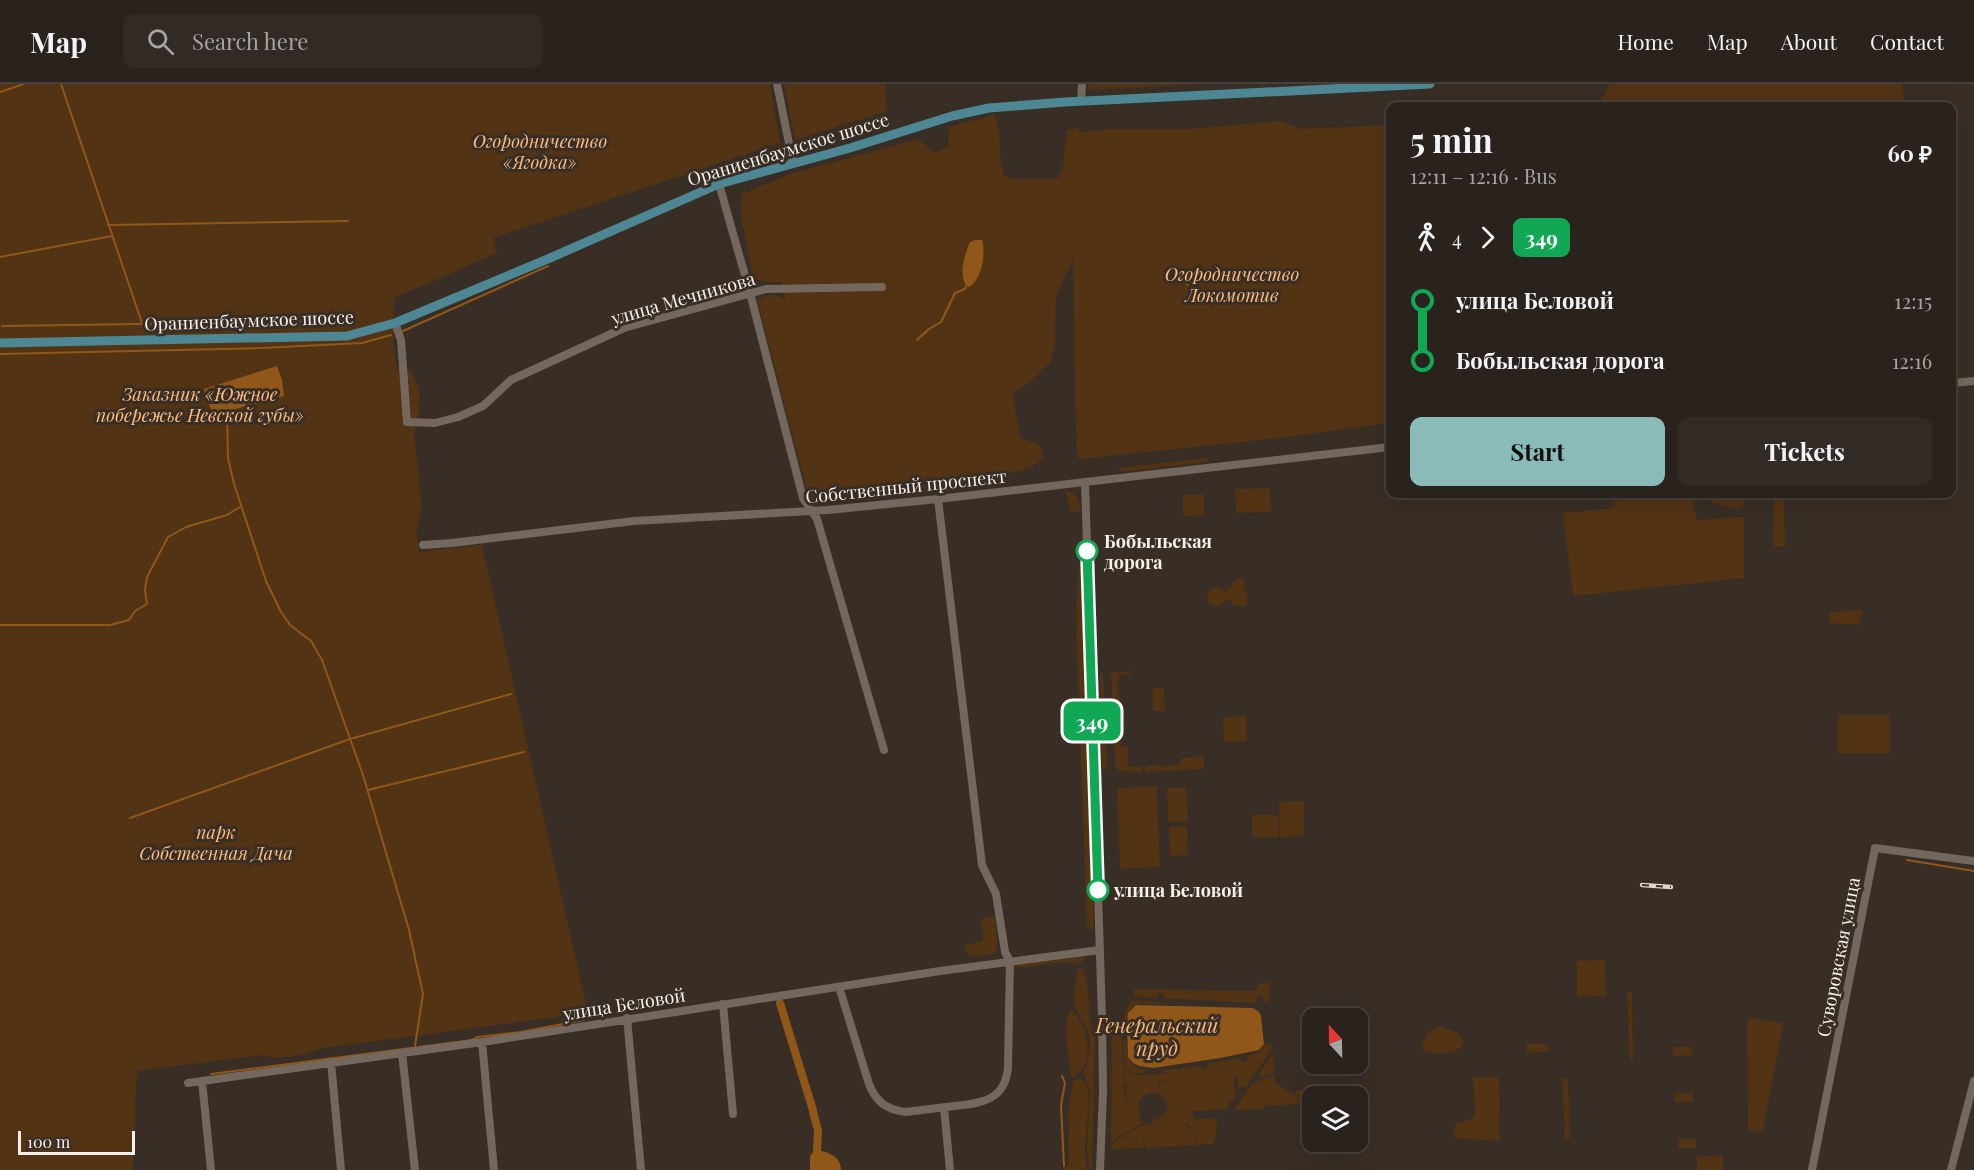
<!DOCTYPE html>
<meta charset="utf-8">
<style>
:root{--surface:#2a221c;--page:#322a25;--text:#f1f3f6;--muted:#a5a4a3;--line:#463f3b;--accent:#8bbbb9}
body{margin:0;font-family:"Playfair Display",serif;background:var(--page);color:var(--text);height:100vh;display:flex;flex-direction:column;font-size:22px;white-space:nowrap}
*{box-sizing:border-box;margin:0}
p{font-size:20px;color:var(--muted)}
.icon{flex:none;width:33px;height:33px;fill:none;stroke:currentColor;stroke-width:2;stroke-linecap:round;stroke-linejoin:round}
.map{position:relative;flex:1;overflow:hidden}
.panel{position:absolute;left:1386px;top:18px;width:570px;height:396px;display:flex;flex-direction:column;background:var(--surface);border-radius:12px;box-shadow:0 6px 24px #0002,0 0 0 2px var(--line)}
.panel>*{flex:none}
.badge{padding:0 12px;border-radius:9px;font-size:21px;line-height:39px}
.needle{width:39px;rotate:338deg}
.controls{position:absolute;left:1302px;top:924px;display:grid;gap:12px}
.controls a{display:grid;place-items:center;width:66px;height:66px;border-radius:12px;background:var(--surface);box-shadow:0 6px 24px #0002,0 0 0 2px var(--line);font-size:30px}
.scale{position:absolute;left:18px;bottom:15px;width:117px;box-sizing:border-box;padding-left:6px;border:3px solid #f7f0ea;border-top:0;font-size:16px;line-height:21px;white-space:nowrap;color:#f7f0ea;-webkit-text-stroke:4px #382e25;paint-order:stroke}
.map>.badge{position:absolute;translate:-50% -50%;box-shadow:0 0 0 3px #fff}
.legs{display:flex;align-items:center;gap:9px;height:66px;padding:0 24px;font-size:20px}
.legs p{margin-inline-start:auto}
.headline{display:flex;align-items:center;justify-content:space-between;height:102px;padding:0 24px}
h1{font-size:33px;font-weight:700;line-height:45px}
.button{display:flex;gap:12px;margin-top:auto;padding:12px 24px}
.button a{flex:1;height:69px;border-radius:12px;background:var(--accent);color:#111;font-size:24px;font-weight:700;line-height:69px;text-align:center}
.button a+a{background:var(--page);color:var(--text)}
ul{padding:0 24px;list-style:none}
li{display:flex;align-items:center;gap:21px;height:60px;font-size:22px}
li i{display:grid;place-items:center;width:9px;height:100%;margin:0 8px;background:currentColor}
li i::after{content:'';width:15px;height:15px;margin:-8px;border:4px solid;border-radius:50%;background:var(--surface)}
li p{margin-inline-start:auto}
li:first-child i{background:linear-gradient(#0000 50%,currentColor 0)}
li:last-child i{background:linear-gradient(currentColor 50%,#0000 0)}
header{display:flex;align-items:center;gap:36px;box-sizing:border-box;height:84px;padding:0 30px;background:var(--surface);border-bottom:2px solid var(--line)}
header strong{font-size:28px}
nav{display:flex;gap:33px;margin-inline-start:auto;font-size:21px}
.search{width:420px;height:54px;background:var(--page);display:flex;align-items:center;gap:15px;box-sizing:border-box;padding:0 21px;border-radius:12px;color:var(--muted);font-size:22px}
.map>svg:first-child{display:block}
.green{fill:#523314}
.water{fill:#915719}
.lines{fill:none;stroke-linecap:round;stroke-linejoin:round}
.stream{stroke:#915719;stroke-width:2}
.canal{stroke:#915719;stroke-width:8}
.minor{stroke:#74685e;stroke-width:8}
.major{stroke:#4c8793;stroke-width:9}
.rail-casing{stroke:#ddd5cf;stroke-width:4.5}
.rail{stroke:#382e25;stroke-width:2;stroke-dasharray:7;stroke-linecap:butt}
.line-1-casing{stroke:#fff;stroke-width:14}
.line-1{stroke:#10a855;stroke-width:9}
.stop-1-dot{fill:#fff;stroke:#10a855;stroke-width:3}
.labels{text-anchor:middle;dominant-baseline:central;stroke-width:6;stroke-linejoin:round;paint-order:stroke}
.park-label{font-size:18px;font-style:italic;fill:#febc7f;stroke:#382e25}
.street-label{font-size:18px;fill:#f7f0ea;stroke:#382e25}
.stop-label{font-size:18px;font-weight:bold;fill:#f7f0ea;stroke:#382e25;text-anchor:start}
.water-label{font-size:20px;font-style:italic;fill:#f9b67a;stroke:#382e25}
</style>
<header>
<strong>Map</strong>
<div class="search"><svg class="icon" aria-label="search" viewBox="0 0 24 24"><circle cx="10" cy="10" r="6"/><path d="M15 15l6 6"/></svg>Search here</div>
<nav><a>Home</a><a>Map</a><a>About</a><a>Contact</a></nav>
</header>
<div class="map">
<svg width="1974" height="1086" viewBox="0 0 1974 1086">
<rect width="100%" height="100%" fill="#382e25"/>
<path class="green" d="M0 0H770L780 59 493 154 497 169 394 214 393 258 397 285 410 286 419 304 420 324 414 349 422 421 418 442 416 445 419 468 482 461 588 929 322 964C307 971 276 977 261 971L137 987 133 1086H0Z
M784 0H885L887 27 795 56Z
M1089 0H1203L1089 6Z
M1610 0H1902L1905 22H1598Z
M994 31C1004 50 996 72 1005 92L1017 95 1058 94 1063 83 1067 46 1079 44V48L1115 45H1190L1281 37 1301 45 1390 41V339L1278 354 1080 375 1077 373 1075 318 1073 172 1070 183 1056 212 1055 262 1050 278 1033 295 1013 310 1020 354 1039 360 1044 374 1030 384 971 400 811 415 807 407 757 216 770 210 785 215 782 198H768L753 195 741 131 742 110 790 90 919 55 934 69 949 63 948 43Z
M1207 374 1208 378 1120 388 1119 384Z
M1270 404 1271 428 1236 429 1235 405Z
M1065 407C1077 407 1080 417 1081 427L1071 428Z
M1204 410V431L1183 432V411Z
M1611 410H1670L1612 416Z
M1691 410 1697 436 1744 433V494L1573 512 1563 429 1613 424 1612 417Z
M1703 410H1746L1743 422 1739 425 1714 420Z
M1774 410H1784L1785 462 1773 463Z
M1079 479 1083 497 1094 845H1087L1076 532Z
M1237 495H1245L1244 505 1248 512 1246 522H1232V516H1227L1219 523 1209 520 1207 513 1210 505 1220 503 1226 509 1227 504H1231L1232 498H1237Z
M1863 526 1858 541 1830 539V528Z
M1131 587V590H1119V597L1117 598C1117 606 1120 612 1120 619H1118V632L1121 641H1118L1121 662 1128 663V682L1142 683V688L1119 687 1115 681 1111 588Z
M1100 589H1103L1107 681 1106 685 1102 687Z
M1152 604H1164L1165 627H1153Z
M1838 631H1890V669H1838Z
M1246 632 1247 657H1224L1223 633Z
M1199 670 1204 673V685L1145 688 1146 682 1158 681 1159 683 1180 680V674L1198 673Z
M1157 702 1160 783 1120 785 1117 704Z
M1167 704H1186L1188 737 1168 738Z
M1304 717V751L1280 754 1279 718Z
M1252 731H1278L1279 753H1252Z
M1187 742 1188 771 1170 772 1169 743Z
M991 832 996 835 997 866 992 870 971 873 965 866V861L982 857 983 852 981 836Z
M1084 873V875L1080 880 1064 878 1014 884 1017 880Z
M1605 876 1606 912 1577 913V877Z
M1079 883C1091 892 1088 921 1090 935 1091 942 1093 948 1095 955L1092 1086H1089L1087 1063 1090 1011 1088 1000 1083 989C1088 977 1091 965 1089 951 1087 942 1080 934 1076 925 1072 917 1075 891 1079 883Z
M1259 899H1270V916L1261 920V919L1264 918 1263 912H1257V919L1164 914 1163 909H1158L1157 914 1133 912 1134 905 1254 907 1259 903Z
M1627 908H1632L1633 977H1630Z
M1131 916 1162 919V920C1136 919 1127 916 1126 947H1123V936Z
M1071 926C1089 938 1096 984 1072 994 1069 980 1061 935 1071 926Z
M1751 934 1782 939 1783 941 1763 1046 1761 1048 1750 1047 1748 1045 1747 937Z
M1121 936 1123 976 1112 968 1111 939Z
M1440 942 1458 949 1464 958C1458 972 1436 971 1423 966 1421 954 1429 945 1440 942Z
M1123 957H1126C1127 972 1128 983 1145 986V989H1134L1125 983Z
M1270 959 1269 963 1272 961V965L1246 1003 1238 1004 1237 992H1234L1235 1016 1228 1017V1025L1192 1027 1194 1035 1217 1034 1216 1052 1213 1060 1198 1061 1196 1048 1186 1038V1041L1196 1049 1197 1061 1146 1064 1143 1053 1144 1064 1111 1065V1062C1123 1050 1140 1039 1155 1040L1150 1039C1159 1034 1170 1029 1167 1017L1158 1010 1161 998 1184 1000 1160 997 1157 1010C1149 1008 1142 1011 1138 1019L1141 1032 1137 1031 1143 1039 1118 1053 1111 1060 1112 969 1124 978V1003L1118 1004H1124C1125 1012 1125 1019 1130 1025L1127 1018 1126 1004 1132 1000 1125 1002V984L1133 990 1137 991 1183 989H1163V986L1201 982 1202 986 1207 985V980L1241 974V979L1248 977 1247 973 1259 968 1265 960Z
M1526 960H1548L1549 967 1527 969Z
M1673 963H1691L1692 971 1673 972Z
M1273 969 1274 987 1262 993 1259 989Z
M1274 989 1275 999 1308 1021 1309 1023 1302 1024 1301 1020 1264 1022V1025L1234 1026 1251 1001Z
M1473 993H1499L1500 1057 1455 1054 1454 1044 1457 1039 1470 1036 1475 1031Z
M1080 994 1087 1001 1089 1017 1085 1065 1087 1086H1063L1067 1082 1069 1076 1068 1028 1073 997Z
M1568 994 1570 1054 1565 1057 1562 995Z
M1315 1005V1009H1321V1012H1312V1021L1294 1009 1296 1006Z
M1674 1009H1693V1018H1675Z
M1678 1055H1696V1064H1678Z
M1723 1071V1086H1697V1073Z"/>
<path class="water" d="M975 156H982C986 169 982 196 969 203L966 202C959 188 964 172 970 158Z
M1191 185 1196 187 1199 192 1196 200 1188 202 1185 199V190Z
M277 282 282 296 284 312 214 331 206 315 204 305Z
M1136 921 1253 924 1259 928 1261 932 1264 960 1259 966 1220 974 1153 984 1139 982 1133 979 1128 973 1127 941 1128 929Z
M815 1066C827 1067 841 1072 841 1086H810V1072Z"/>
<g class="lines">
<path class="stream" d="M61 0 142 239
M0 8 24 0
M108 141 348 137
M0 173 112 152
M2 242 337 237
M403 247 548 182
M917 256 929 245 941 238 955 209 965 205 966 202
M0 270 262 264 362 259 391 251
M227 328 228 374 234 400 266 497 281 528 290 541 311 557 322 576 363 691 409 846 423 910 415 962
M0 541H110L129 536 135 527 147 520 145 506 147 493 168 453 186 443 227 431 240 423
M368 706 524 668
M130 734 350 655 511 610
M1907 776 1974 787
M211 990 472 956 477 953 521 948 584 936
M1062 992 1065 999 1061 1021 1064 1082"/>
<path class="canal" d="M780 919 812 1023 818 1047 817 1066"/>
<path class="minor" d="M777 0 793 79
M1081 17 1082 0
M719 100 750 209 803 414 817 435 884 666
M395 239 401 256 407 338 435 339 458 333 483 322 511 296 624 244 766 205 882 203
M1952 299 1974 297
M1085 398 1102 934 1103 1008 1100 1086
M423 461 452 459 634 437 828 426 938 415 1390 363
M839 903 869 1000C876 1018 887 1026 906 1028 922 1026 938 1024 954 1022 983 1019 1006 1016 1008 982L1010 877 1005 868 996 810 982 781 938 415
M723 920 733 1030
M627 934 641 1086
M482 958 494 1086
M402 969 415 1086
M331 978 341 1086
M202 997 211 1086
M188 999 482 958 940 887 1100 866
M944 1024 950 1086
M1812 1086 1875 764 1974 777
M1951 1086 1974 997"/>
<path class="major" d="M0 259 347 252 395 239 550 174 719 100 850 64 952 32 989 24 1065 18 1430 0"/>
<g class="rail-casing">
<path id="rail" d="M1642 801 1671 803"/>
</g>
<use href="#rail" class="rail"/>
</g>
<g class="lines">
<g class="line-1-casing">
<path id="line-1" d="M1087 467 1098 806"/>
</g>
<use href="#line-1" class="line-1"/>
</g>
<g class="stop-1-dot">
<circle cx="1087" cy="467" r="10"/>
<circle cx="1098" cy="806" r="10"/>
</g>
<g class="labels">
<g class="park-label">
<text x="540" y="57">Огородничество<tspan x="540" dy="21">«Ягодка»</tspan></text>
<text x="1232" y="190">Огородничество<tspan x="1232" dy="21">Локомотив</tspan></text>
<text x="200" y="310">Заказник «Южное<tspan x="200" dy="21">побережье Невской губы»</tspan></text>
<text x="216" y="748">парк<tspan x="216" dy="21">Собственная Дача</tspan></text>
</g>
<g class="street-label">
<text transform="translate(788 65) rotate(-17)">Ораниенбаумское шоссе</text>
<text transform="translate(683 214) rotate(-16)">улица Мечникова</text>
<text transform="translate(249 236) rotate(-2)">Ораниенбаумское шоссе</text>
<text transform="translate(906 402) rotate(-6)">Собственный проспект</text>
<text transform="translate(1838 873) rotate(-79)">Суворовская улица</text>
<text transform="translate(624 920) rotate(-9)">улица Беловой</text>
</g>
<g class="stop-label">
<text x="1104" y="457">Бобыльская<tspan x="1104" dy="21">дорога</tspan></text>
<text x="1114" y="806">улица Беловой</text>
</g>
<g class="water-label">
<text x="1157" y="940">Генеральский<tspan x="1157" dy="23">пруд</tspan></text>
</g>
</g>
</svg>
<div class="controls">
<a><svg class="needle" viewBox="-14 -14 28 28"><path d="M0-13l5 13h-10z" fill="#e53935"/><path d="M0 13l5-13h-10z" fill="#a5a4a3"/></svg></a>
<a><svg class="icon" aria-label="layers" viewBox="0 0 24 24"><path d="M12 4l9 5-9 5-9-5zM3 14l9 5 9-5"/></svg></a>
</div>
<div class="scale">100 m</div>
<b class="badge" style="left:1092px;top:637px;background:#10a855;color:#fff">349</b>
<section class="panel">
<div class="headline"><div><h1>5 min</h1><p>12:11 – 12:16 · Bus</p></div><b>60 ₽</b></div>
<div class="legs"><svg class="icon" aria-label="walk" viewBox="0 0 24 24"><circle cx="13" cy="4" r="2"/><path d="M13 8l-2 6 4 7M11 14l-3 7M7 12l3-4h3l4 4"/></svg>4<svg class="icon" aria-label="forward" viewBox="0 0 24 24"><path d="M9 5l7 7-7 7"/></svg><b class="badge" style="background:#10a855;color:#fff">349</b></div>
<ul>
<li><i style="color:#10a855"></i><b>улица Беловой</b><p>12:15</p></li>
<li><i style="color:#10a855"></i><b>Бобыльская дорога</b><p>12:16</p></li>
</ul>
<div class="button"><a>Start</a><a>Tickets</a></div>
</section>
</div>
